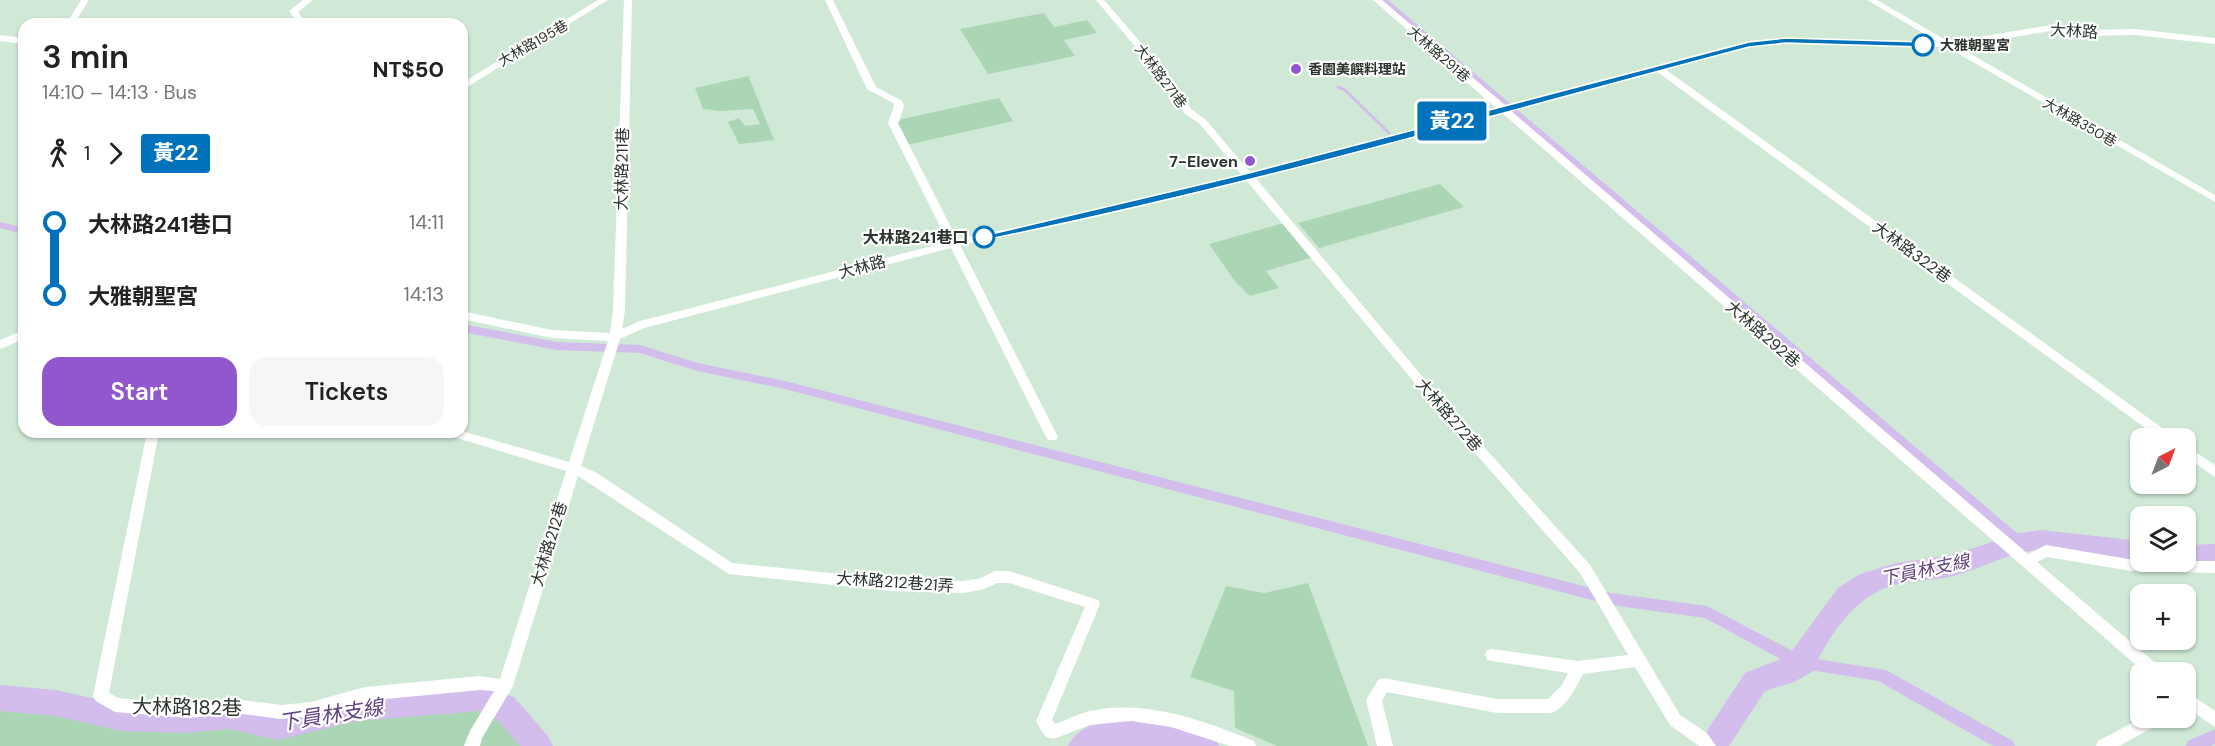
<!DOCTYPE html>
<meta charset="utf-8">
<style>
:root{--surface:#fff;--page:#f6f6f6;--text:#222;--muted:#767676;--accent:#9357cd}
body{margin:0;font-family:"DM Sans","Noto Sans TC",sans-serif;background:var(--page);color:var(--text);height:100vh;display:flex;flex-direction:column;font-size:22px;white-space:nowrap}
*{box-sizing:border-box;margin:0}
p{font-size:20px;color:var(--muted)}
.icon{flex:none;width:33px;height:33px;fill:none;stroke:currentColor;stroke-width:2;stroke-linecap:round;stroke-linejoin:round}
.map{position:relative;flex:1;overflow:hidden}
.drawer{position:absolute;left:18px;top:18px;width:450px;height:420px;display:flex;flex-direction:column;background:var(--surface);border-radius:18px;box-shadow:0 2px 4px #0004}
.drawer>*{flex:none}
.badge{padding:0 12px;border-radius:4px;font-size:21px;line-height:39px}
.needle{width:39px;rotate:42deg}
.tools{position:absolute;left:2130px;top:428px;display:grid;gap:12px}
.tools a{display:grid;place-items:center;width:66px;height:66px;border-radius:12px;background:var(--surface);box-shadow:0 2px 4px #0004;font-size:30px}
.map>.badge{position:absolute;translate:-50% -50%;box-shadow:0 0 0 3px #fff}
.legs{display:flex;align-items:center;gap:9px;height:66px;padding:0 24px;font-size:20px}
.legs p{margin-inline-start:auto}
.overview{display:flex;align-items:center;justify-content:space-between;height:102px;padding:0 24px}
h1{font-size:33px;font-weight:600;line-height:45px}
.primary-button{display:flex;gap:12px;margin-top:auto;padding:12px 24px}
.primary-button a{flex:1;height:69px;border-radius:18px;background:var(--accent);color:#fff;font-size:24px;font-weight:600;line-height:69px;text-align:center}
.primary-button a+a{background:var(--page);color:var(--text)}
ul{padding:0 24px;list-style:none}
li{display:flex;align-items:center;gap:21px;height:72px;font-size:22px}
li i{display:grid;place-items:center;width:9px;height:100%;margin:0 8px;background:currentColor}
li i::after{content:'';width:15px;height:15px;margin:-8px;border:4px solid;border-radius:50%;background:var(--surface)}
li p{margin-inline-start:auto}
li:first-child i{background:linear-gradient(#0000 50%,currentColor 0)}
li:last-child i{background:linear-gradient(currentColor 50%,#0000 0)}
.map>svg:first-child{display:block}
.green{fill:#abd6b5}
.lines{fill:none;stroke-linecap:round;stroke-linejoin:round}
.stream{stroke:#d2bded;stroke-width:3}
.canal{fill:#d2bded;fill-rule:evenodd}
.river{fill:#d2bded;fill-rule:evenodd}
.minor{fill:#fff;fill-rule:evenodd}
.line-1{fill:#0072bc;stroke:#fff;stroke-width:1.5}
.stop-1-dot{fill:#fff;stroke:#0072bc;stroke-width:3}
.poi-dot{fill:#9357cd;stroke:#fff;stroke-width:2}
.labels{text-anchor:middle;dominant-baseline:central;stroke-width:4.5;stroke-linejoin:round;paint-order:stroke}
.far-street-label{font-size:14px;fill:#2a342c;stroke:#fff}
.far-stop-label{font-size:14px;font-weight:bold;fill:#2a342c;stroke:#fff;text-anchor:start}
.far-poi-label{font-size:14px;font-weight:bold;fill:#2a342c;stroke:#fff;text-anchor:start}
.street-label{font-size:16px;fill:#2a342c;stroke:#fff}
.poi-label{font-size:16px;font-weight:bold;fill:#2a342c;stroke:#fff;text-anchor:end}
.stop-label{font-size:16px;font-weight:bold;fill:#2a342c;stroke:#fff;text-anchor:end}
.water-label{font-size:18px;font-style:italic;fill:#614480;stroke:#fff}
.near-street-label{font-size:20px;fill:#2a342c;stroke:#fff}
.near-water-label{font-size:21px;font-style:italic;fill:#614480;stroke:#fff}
</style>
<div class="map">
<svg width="2215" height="746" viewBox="0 0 2215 746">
<rect width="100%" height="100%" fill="#d0e9d6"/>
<path class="green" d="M1044 13 1054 27 1087 20 1097 33 1064 40 1075 56 988 74 960 29Z
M749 76V77L774 140 739 144 728 122 739 118 745 126 760 124 753 109 721 111 703 109 695 88Z
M999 98 1013 121 907 145 897 124 902 119Z
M1440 184 1464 207 1319 248 1298 223Z
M1284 223 1313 257 1266 271 1279 288 1250 296 1234 280 1209 244Z
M1308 583 1368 746H1277L1235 728 1234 691 1190 677 1226 586 1264 593Z
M0 705 43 707 79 719 146 726 226 721 281 732 354 715 475 707 495 714 529 746H0Z"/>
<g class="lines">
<path class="stream" d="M1338 87 1345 90 1389 133"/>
<path class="canal" d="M1379 0H1388L2024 539 2026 543 2024 547 2019 548 2014 547Z
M0 222 24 228V234L0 228Z
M462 324 557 342 640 345 698 363 785 381 1611 593 1707 606 1804 657 1886 670 2013 741 2015 746H1993L1878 681 1797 668 1705 618 1611 605 785 389 697 371 640 353 557 350 462 332Z
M2215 729V744L2210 746H2186L2188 741Z"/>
<path class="river" d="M2041 530 2140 541 2141 561C2108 561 2074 550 2041 550 2010 551 1982 569 1953 576 1934 581 1913 580 1894 585 1854 596 1829 636 1812 672L1794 682 1765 691 1729 746H1697L1745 673 1788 656 1838 588 1860 574 1896 563 1952 555 2019 533Z
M2215 544V564L2186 565 2176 561H2186V545Z
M0 685 56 690 122 705 182 707 230 703 278 714 357 695 480 685 514 697 548 736 553 746H520L494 716 480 711 357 721 278 740 230 729 182 733 122 731 56 716 0 711Z
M1125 718C1156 719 1185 725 1214 736L1219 746H1068C1078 725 1103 721 1125 718Z"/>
<path class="minor" d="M81 0H89L74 24H66Z
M303 0H313L298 12 307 24H299L289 11Z
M598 0H608L462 90V83Z
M624 0H632L625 310 622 329 640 321 948 242 888 123 894 106 893 103 867 89 825 0H833L876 87 902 101 904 106 898 123 957 239 1073 216 1242 175 1200 124 1184 113 1165 82 1096 0H1104L1172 79 1191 109 1206 120 1250 172 1496 108 1373 0H1382L1505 105 1749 41 1786 38 1938 42 1867 0H1877L1949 42 2051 25 2087 30 2135 29 2215 38V44L2135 35 2087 36 2051 31 1957 46 2215 195V202L1947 47 1786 44 1749 47 1665 69 2172 435 2174 438H2159L1656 71 1510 110 2028 554 2046 545 2140 561H2215V573L2131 571 2047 557 2037 562 2160 667 2162 672H2144L1501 112 1255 177 1442 400 1590 565 1680 715 1707 733 1716 746H1699L1670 725 1635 667 1583 674C1575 689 1567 707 1551 713H1497L1387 692 1382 701 1393 746H1377L1366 700 1378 680 1383 678 1497 699H1548L1562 685 1568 673 1492 661 1487 660 1485 655 1487 650 1492 649 1578 661 1628 655 1580 573 1434 406 1246 180 1073 222 960 245 1058 437 1056 440H1048L1046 437 951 248 644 328 620 339 581 466 597 473 732 563 890 579 964 581 981 578 995 571H1009L1098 600 1100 604 1052 720 1055 724C1066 720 1078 714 1090 711 1146 699 1202 720 1254 741L1256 746H1230L1171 727 1131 721 1090 725 1056 738C1045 741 1041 730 1036 721L1085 607 1009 583H997L984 589 964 593 890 591 729 574 578 476 513 686 482 738 480 746H464L470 731 494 691 480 690 365 701 311 716 281 719 235 713 189 718 115 712 96 701 93 696 147 432H159L109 693 118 698 189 704 235 699 281 705 311 702 365 687 480 676 500 679 566 471 447 435 445 432 462 431 569 462 608 341 552 338 462 319V311L552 330 610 333 613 310Z
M0 35 24 38V44L0 41Z
M24 330V339L0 349V340Z
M2186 446 2215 465V477L2186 457Z
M2186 691 2215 711V727L2186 707Z
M2143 717H2166L2163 722 2119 746H2096L2098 741Z"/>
</g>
<path class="line-1" d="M1786 38 1923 42 1927 45 1923 47 1786 43 1749 47C1495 114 1242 188 984 240L979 237 1245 174 1749 42Z"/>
<g class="stop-1-dot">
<circle cx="1923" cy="45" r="10"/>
<circle cx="984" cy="237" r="10"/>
</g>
<g class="poi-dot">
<circle cx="1296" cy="69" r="6"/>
<circle cx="1250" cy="161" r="6"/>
</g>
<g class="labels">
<g class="far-street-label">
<text transform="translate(533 43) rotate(-30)">大林路195巷</text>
<text transform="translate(1439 54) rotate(41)">大林路291巷</text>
<text transform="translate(1161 76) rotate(53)">大林路271巷</text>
<text transform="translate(2080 122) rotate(30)">大林路350巷</text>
</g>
<g class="far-stop-label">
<text x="1940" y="45">大雅朝聖宮</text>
</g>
<g class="far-poi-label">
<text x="1308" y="69">香園美饌料理站</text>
</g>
<g class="street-label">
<text transform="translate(2074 31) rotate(3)">大林路</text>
<text transform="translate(622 169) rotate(-89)">大林路211巷</text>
<text transform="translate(1912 252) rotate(36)">大林路322巷</text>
<text transform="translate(862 267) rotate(-15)">大林路</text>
<text transform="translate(1763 334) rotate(41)">大林路292巷</text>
<text transform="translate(1449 415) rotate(49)">大林路272巷</text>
<text transform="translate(549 544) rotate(-73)">大林路212巷</text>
<text transform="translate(895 582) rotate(4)">大林路212巷21弄</text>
</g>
<g class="poi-label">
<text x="1238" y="161">7-Eleven</text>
</g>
<g class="stop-label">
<text x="968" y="237">大林路241巷口</text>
</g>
<g class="water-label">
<text transform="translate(1925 570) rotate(-12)">下員林支線</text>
</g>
<g class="near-street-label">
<text transform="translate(187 707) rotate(1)">大林路182巷</text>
</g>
<g class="near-water-label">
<text transform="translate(331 715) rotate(-9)">下員林支線</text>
</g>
</g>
</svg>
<div class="tools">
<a><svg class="needle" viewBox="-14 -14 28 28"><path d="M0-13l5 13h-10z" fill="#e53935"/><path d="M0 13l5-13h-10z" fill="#767676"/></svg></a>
<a><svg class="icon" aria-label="layers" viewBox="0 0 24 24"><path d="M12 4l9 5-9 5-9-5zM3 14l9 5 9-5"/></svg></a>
<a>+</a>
<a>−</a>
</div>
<b class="badge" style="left:1452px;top:121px;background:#0072bc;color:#fff">黃22</b>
<section class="drawer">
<div class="overview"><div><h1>3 min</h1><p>14:10 – 14:13 · Bus</p></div><b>NT$50</b></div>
<div class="legs"><svg class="icon" aria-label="walk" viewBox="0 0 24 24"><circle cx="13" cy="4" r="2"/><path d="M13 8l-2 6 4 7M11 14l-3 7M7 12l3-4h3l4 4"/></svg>1<svg class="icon" aria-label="forward" viewBox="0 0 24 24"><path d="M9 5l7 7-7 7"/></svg><b class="badge" style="background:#0072bc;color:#fff">黃22</b></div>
<ul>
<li><i style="color:#0072bc"></i><b>大林路241巷口</b><p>14:11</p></li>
<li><i style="color:#0072bc"></i><b>大雅朝聖宮</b><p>14:13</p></li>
</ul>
<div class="primary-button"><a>Start</a><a>Tickets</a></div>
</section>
</div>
